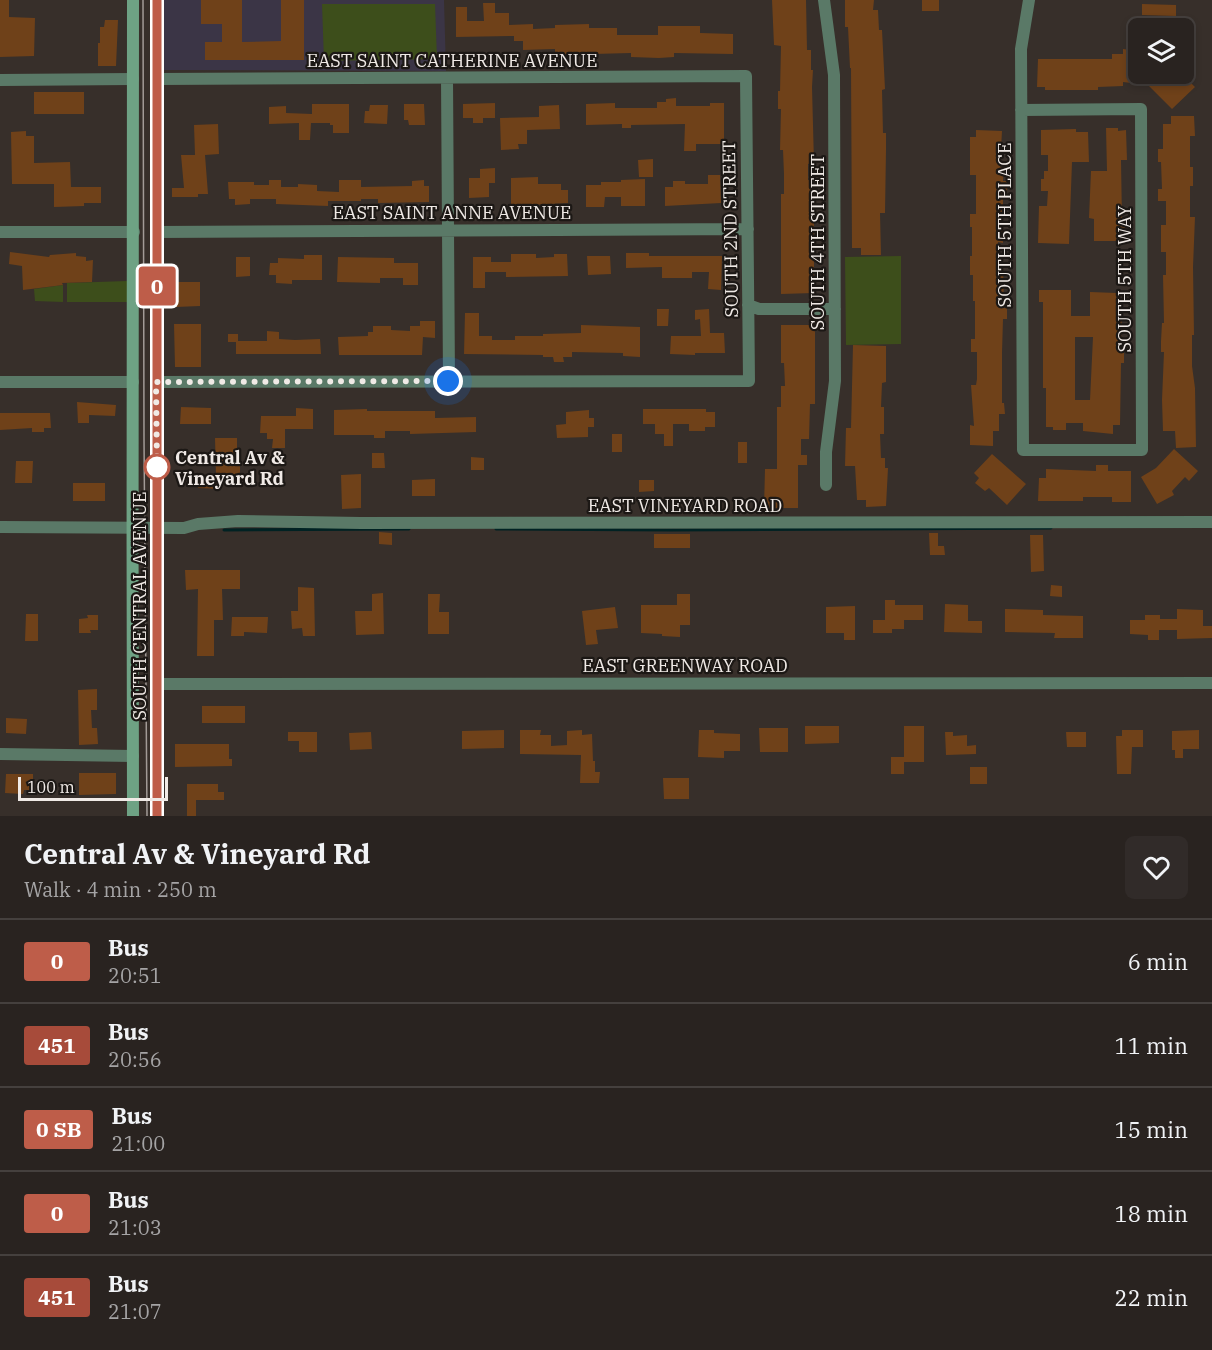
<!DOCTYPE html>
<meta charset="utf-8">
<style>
:root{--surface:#292320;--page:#312b29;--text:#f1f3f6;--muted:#a5a4a5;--line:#45403e}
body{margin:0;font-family:"IBM Plex Serif",serif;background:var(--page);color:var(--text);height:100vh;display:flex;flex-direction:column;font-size:22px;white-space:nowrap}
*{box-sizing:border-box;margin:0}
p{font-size:20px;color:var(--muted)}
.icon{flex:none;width:33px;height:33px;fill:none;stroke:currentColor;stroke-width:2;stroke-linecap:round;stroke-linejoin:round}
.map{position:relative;height:816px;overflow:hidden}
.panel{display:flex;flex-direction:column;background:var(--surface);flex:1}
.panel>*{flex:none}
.badge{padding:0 12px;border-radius:4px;font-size:21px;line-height:39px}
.fabs{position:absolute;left:1128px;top:18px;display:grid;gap:12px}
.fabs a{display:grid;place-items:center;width:66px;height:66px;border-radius:9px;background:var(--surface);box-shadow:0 3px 9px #0003,0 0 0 2px var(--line);font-size:30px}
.scale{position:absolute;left:18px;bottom:15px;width:150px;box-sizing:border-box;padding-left:6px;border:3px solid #f0eae6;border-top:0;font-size:16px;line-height:21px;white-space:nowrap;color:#f0eae6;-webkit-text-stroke:4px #1c1815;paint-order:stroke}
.you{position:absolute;width:30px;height:30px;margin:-15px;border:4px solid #fff;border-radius:50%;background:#1a73e8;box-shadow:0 0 0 9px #1a73e833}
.map>.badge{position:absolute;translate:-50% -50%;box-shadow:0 0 0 3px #fff}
.round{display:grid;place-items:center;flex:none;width:63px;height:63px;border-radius:9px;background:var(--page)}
.summary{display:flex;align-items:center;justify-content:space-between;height:102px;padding:0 24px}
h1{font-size:28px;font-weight:800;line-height:45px}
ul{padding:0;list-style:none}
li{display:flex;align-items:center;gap:18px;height:84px;padding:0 24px;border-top:2px solid var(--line)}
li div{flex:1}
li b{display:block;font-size:22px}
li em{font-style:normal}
li .badge{min-width:66px;font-weight:700;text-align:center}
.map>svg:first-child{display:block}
.education{fill:#3b3546}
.green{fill:#3d4e1b}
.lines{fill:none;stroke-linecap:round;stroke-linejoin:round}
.stream{stroke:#002223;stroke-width:3}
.building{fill:#6f4119;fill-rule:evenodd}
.street{stroke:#5a7967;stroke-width:12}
.secondary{stroke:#6ea284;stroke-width:12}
.tram{stroke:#a29b97;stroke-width:1.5}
.line-casing{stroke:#fff;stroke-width:14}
.line{stroke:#be5d49;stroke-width:9}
.walk{stroke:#f0eae6;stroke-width:6;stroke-dasharray:0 10.8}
.stop-dot{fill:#fff;stroke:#be5d49;stroke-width:3}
.labels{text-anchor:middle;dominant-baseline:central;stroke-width:4.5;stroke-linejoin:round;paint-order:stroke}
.street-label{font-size:18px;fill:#f0eae6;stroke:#1c1815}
.stop-label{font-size:18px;font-weight:bold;fill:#f0eae6;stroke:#1c1815;text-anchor:start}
</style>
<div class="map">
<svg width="1212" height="816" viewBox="0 0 1212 816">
<rect width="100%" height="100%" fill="#372f2a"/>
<path class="education" d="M156 0H444L446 71 162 70Z"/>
<path class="green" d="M322 4H435L437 59 324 61Z
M901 256V344L846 345 845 257Z
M127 281V302H67V283Z
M63 285V302L35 301 34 289Z"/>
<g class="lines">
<path class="stream" d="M496 529 671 530 1051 528
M224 530 409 529"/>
</g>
<path class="building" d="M0 0H9V17L35 18 34 56 0 57Z
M201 0H242V42L281 41V0H304V60H205V42H222V24H201Z
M772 0H806L807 50H811V70H813L812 87 814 163 808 164V180H814V293L781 294V194H784V174L783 150H780L781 109H778V91H780L781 46 774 45Z
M845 0H874L873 10H878L879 30H882L885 89 882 90 883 133H886V150L885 213H880L881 255H861V248H852L851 68H850L848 27H845Z
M922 0H939V11H922Z
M483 3H495V13H509V25L533 24V29L555 28V25L589 24V28H617V35H658V26H700V33L733 34V54L674 53V57L659 58 631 57V53L555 55V49L523 50V41H514V36L456 37V7H467V21H484Z
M1142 4 1176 5V16L1142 15Z
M105 20H118L116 66H98V43H100V27H104Z
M1123 49 1131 50V83L1123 82V86L1098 87V90H1045V87H1037L1038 59H1112V54H1123Z
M1137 74H1182L1195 87 1172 109Z
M34 92H84V114H34Z
M676 98V106H710V103H724V144H696V151H684L685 124 631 125V128H622V124L586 125V104L615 103V108H657V102H666V99Z
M495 103V118H483V123H473V118H463V104Z
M312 104H349V133H333V125H330V123H311L310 140H299V123L269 124V107L286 106V113L312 114Z
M404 104H424L425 125H409L408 120H404Z
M370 105H388L387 124 364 123 365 111H369Z
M559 105 560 129 527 130V144H518L519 149 501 150 500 118 539 117V106Z
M1171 116H1194L1195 136H1190V167H1193V186H1190V217H1195L1193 267 1194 335H1192V366L1195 388 1196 447 1176 448 1175 431H1163L1162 400 1164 352H1161V341L1162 323H1164L1163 275H1166V252H1161V225H1166V201H1158V189H1162L1161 162H1158V149H1163V124H1171Z
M218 124 219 154 205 155 208 194H198V197H172V188H184L181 155H195L194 125Z
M1106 128H1118V131L1126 130 1127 160H1121L1122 221H1125V232H1117V241H1094V219L1089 218 1091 171H1107Z
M1076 129V132H1088L1089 162H1072L1069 244 1038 243 1039 206H1047L1048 191H1041V179H1044V171H1048V155H1041V130Z
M976 130 1002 131 1000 167H1004L1003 181H1007V193H1003V243L998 242 997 264H1003L1004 308H1007V319H1003L1002 353V403H1004L1005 414H999V431H993V446L970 445V425L974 426 971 385H976L977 379V352H971V339H975V301H973V275H970V256H972V227H970V214H976V175H970V137H976Z
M26 131V136H34V163L70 162 71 187H101V203H84V206L54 207V184H12L11 132Z
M653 159V177H639L638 160Z
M495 168V183H489V197L469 198V178H480V169Z
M708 175H720L721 203 665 206V187H673V181H685V184H708Z
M538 177V184H561V190H568V203L511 206V178Z
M645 179V206H621V197H605L604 207H586V185H601V182H621V180Z
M269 180H281V187H298V184L317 185V191L339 192V180H361V187L412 186V181L424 180V186H429V202L378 203V199H361V201H328V206L276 204V199H250V204L235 205V199H229L228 182H254V185H269Z
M10 252 49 257 50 255 76 253V256L86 257V261L93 260 92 282 62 283 63 285 23 290 22 266 9 264Z
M626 253H649V256H722L721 290 708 289 709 272H692V278H662V267L626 268Z
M511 254H536V258L554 257V254H567L568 276 506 277V272H485V288H473V257H491V262H511Z
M304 255H322V280H292V284L276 283V275H269L270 263H278V258L304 259Z
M587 256H610L611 274 588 275Z
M236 257H250V276L236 277Z
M338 257 394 258V263H418V285H403V278H380V283L337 282Z
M176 282H200V306L176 307Z
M1039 290H1071V316H1090V292L1117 293V300H1122L1121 351H1124V363H1121L1120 425H1113V434L1083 431V423H1066V430H1053V427H1046V388H1043V302H1039ZM1075 337H1093L1090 400H1075Z
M657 309H669L668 326H657Z
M709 309 710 333H724L725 353H695V355L670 354 671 336H701L700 319 695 320V310Z
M465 313H479V336H492V340H515V336H543V334L581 333V325L640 327V357L623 356V353L572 352V357H563L564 362H554L553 357H543V355L464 354Z
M420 321H435V338L423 337 422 355H339L338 337 368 336V332H373V326H391V330L410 331V326H420Z
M174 324H201V367H175Z
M781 325H815V404H810L809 439H801V455H807V465H798V508H764L765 469H777V407H781V386H785L784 363H781Z
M267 331 279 332V339L295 340 320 339 321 354H236V342H228V334H238V341H267Z
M853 345 886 346V382L882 383 881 407H884V434H880L881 458H885V468H888L886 506 866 507V500H857L855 466H845L846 428H851Z
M77 402 116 405 115 416 89 415V423H78Z
M181 407 211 408V424H180Z
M296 408 313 409V429H285V448H272L273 439H267V433H260L261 416H296Z
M367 409V411H435V418L476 417V432L410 434V431H385V438H374V435H334V410Z
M643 409H706V412H715V427H705V431H689V424H673V446H664V434H655V424H643Z
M589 410V418H594V427H588V437L557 438 556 425 566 424V412Z
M0 413H50L51 428H44V432H32V428L0 430Z
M612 434H622V452H612Z
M215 438H237V448H240V476H216Z
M738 442H747V463H738Z
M1174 449 1198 471 1189 481 1185 477 1172 491 1174 495 1157 504 1141 477 1156 468Z
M372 453H384L385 468H372Z
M992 454 1026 484 1007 505 989 488 985 491 975 483 979 478 974 473Z
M471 457 484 458V470H471Z
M16 461H33L32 483H15Z
M1096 465H1108V471H1131V502H1112V497H1083V501H1038L1039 478H1046V469L1096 471Z
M361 474V508L342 509 341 475Z
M198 476 221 477V489L198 488Z
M435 479V496H412V480Z
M639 480H654V491L639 492Z
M73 483H105V501H73Z
M379 532 392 533V545L379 544Z
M929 533H938V546H944L945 555H930Z
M654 534H690V548H654Z
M1030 535H1043L1044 571 1031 572Z
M185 570H240V589H222L223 620H214V656H197L198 589 186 590Z
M1051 585 1062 586V597L1050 596Z
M298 587 314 588 315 636H303L302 628 292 629 291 611H298Z
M383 593 384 634 356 635 355 611H372V594Z
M428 594H440L439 612H449V634H428Z
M677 594H690V625H680V637L662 636V634L641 633V605H677Z
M885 600H895V605H923V620H904V629H892V633H873V620H885Z
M945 604 968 605V621H982V633L944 632Z
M855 606V640H844V633H826V607Z
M615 607 618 628 596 630 598 644 586 645 582 611Z
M1005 609 1043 610V615L1083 616V638H1054L1055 633 1005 632Z
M1177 609 1203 610V626H1212V638L1177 639V630H1159V640H1148V635L1130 634V620H1145V615H1160V619H1177Z
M26 614H38V641H25Z
M87 615H98V630H90L91 633H79V619L88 618Z
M232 617H268L267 633 244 632V636H231Z
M97 689V710H91L92 728H97L98 744 79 745 78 690Z
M202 706H245V723H202Z
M6 718 27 719 26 734 6 733Z
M805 726H839V743L805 744Z
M904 726H924V762H904Z
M759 728H788V752H760Z
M504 730V748L462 749V731Z
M520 730H541L540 735H551V746L567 745V731L582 730V735L592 734 593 761H595V772H600L599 783H580L581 755 520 754Z
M699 730H714V733L740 734V751H724V758L698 757Z
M1122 730H1143V747H1132L1131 774H1117L1116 736H1122Z
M1199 730V749H1183V758H1175V750H1172V731Z
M288 732H317V752H299V741H288Z
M371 732 372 749 350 750 349 733Z
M945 732H953V736L967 735V746L976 745V754L946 755Z
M1066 732H1086V747H1067Z
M175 744H229V759H232V766L175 767Z
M891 757H904V774H891Z
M970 767H987V784H970Z
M79 773H116V794L79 795Z
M6 774H33V790H24L23 794 5 793Z
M663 778H689V799H664Z
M187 784H218V792H224V800H196V816H187Z"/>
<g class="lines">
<path class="street" d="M824 0 834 75 835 381 826 452V485
M447 79 449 381
M0 80 133 79
M1021 110 1141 109 1142 450H1023L1021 49 1029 0
M0 232H134
M156 232 748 229
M748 305 759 309H835
M0 382H133
M156 382 749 381 746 76 158 79
M0 527 184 528 198 524 238 521 361 523 1212 522
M157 684 1212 683
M0 754 133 756"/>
<path class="secondary" d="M157 0V816
M133 816C132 544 133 272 133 0"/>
<path class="tram" d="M143 0 144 439 147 816"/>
</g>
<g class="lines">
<g class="line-casing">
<path id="line" d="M157 0V816"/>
</g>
<use href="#line" class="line"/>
<path class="walk" d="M157 467 156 382 448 381"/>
</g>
<circle class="stop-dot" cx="157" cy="467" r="12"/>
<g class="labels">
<g class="street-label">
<text x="452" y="60">EAST SAINT CATHERINE AVENUE</text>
<text x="452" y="212">EAST SAINT ANNE AVENUE</text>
<text transform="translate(1004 225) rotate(-90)">SOUTH 5TH PLACE</text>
<text transform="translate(730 229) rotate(-91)">SOUTH 2ND STREET</text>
<text transform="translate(817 242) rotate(-90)">SOUTH 4TH STREET</text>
<text transform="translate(1124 279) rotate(-90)">SOUTH 5TH WAY</text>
<text x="685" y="505">EAST VINEYARD ROAD</text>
<text transform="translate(139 606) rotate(-90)">SOUTH CENTRAL AVENUE</text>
<text x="685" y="665">EAST GREENWAY ROAD</text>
</g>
<g class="stop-label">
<text x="175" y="457">Central Av &amp;<tspan x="175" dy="21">Vineyard Rd</tspan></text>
</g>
</g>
</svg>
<div class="fabs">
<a><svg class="icon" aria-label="layers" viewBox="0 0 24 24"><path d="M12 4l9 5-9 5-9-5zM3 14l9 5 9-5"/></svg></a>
</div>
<div class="scale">100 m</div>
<div class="you" style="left:448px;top:381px"></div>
<b class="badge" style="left:157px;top:286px;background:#be5d49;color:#fff">0</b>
</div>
<section class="panel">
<div class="summary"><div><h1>Central Av &amp; Vineyard Rd</h1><p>Walk · 4 min · 250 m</p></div><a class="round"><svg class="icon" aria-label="heart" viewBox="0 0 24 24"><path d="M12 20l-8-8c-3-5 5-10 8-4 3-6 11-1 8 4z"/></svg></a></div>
<ul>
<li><span class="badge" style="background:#be5d49;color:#fff">0</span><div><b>Bus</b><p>20:51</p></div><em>6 min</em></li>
<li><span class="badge" style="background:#a74b3a;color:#fff">451</span><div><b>Bus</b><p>20:56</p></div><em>11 min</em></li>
<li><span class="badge" style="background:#be5d49;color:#fff">0 SB</span><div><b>Bus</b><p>21:00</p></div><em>15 min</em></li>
<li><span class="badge" style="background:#be5d49;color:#fff">0</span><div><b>Bus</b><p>21:03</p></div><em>18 min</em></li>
<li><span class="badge" style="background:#a74b3a;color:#fff">451</span><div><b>Bus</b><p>21:07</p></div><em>22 min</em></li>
</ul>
</section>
